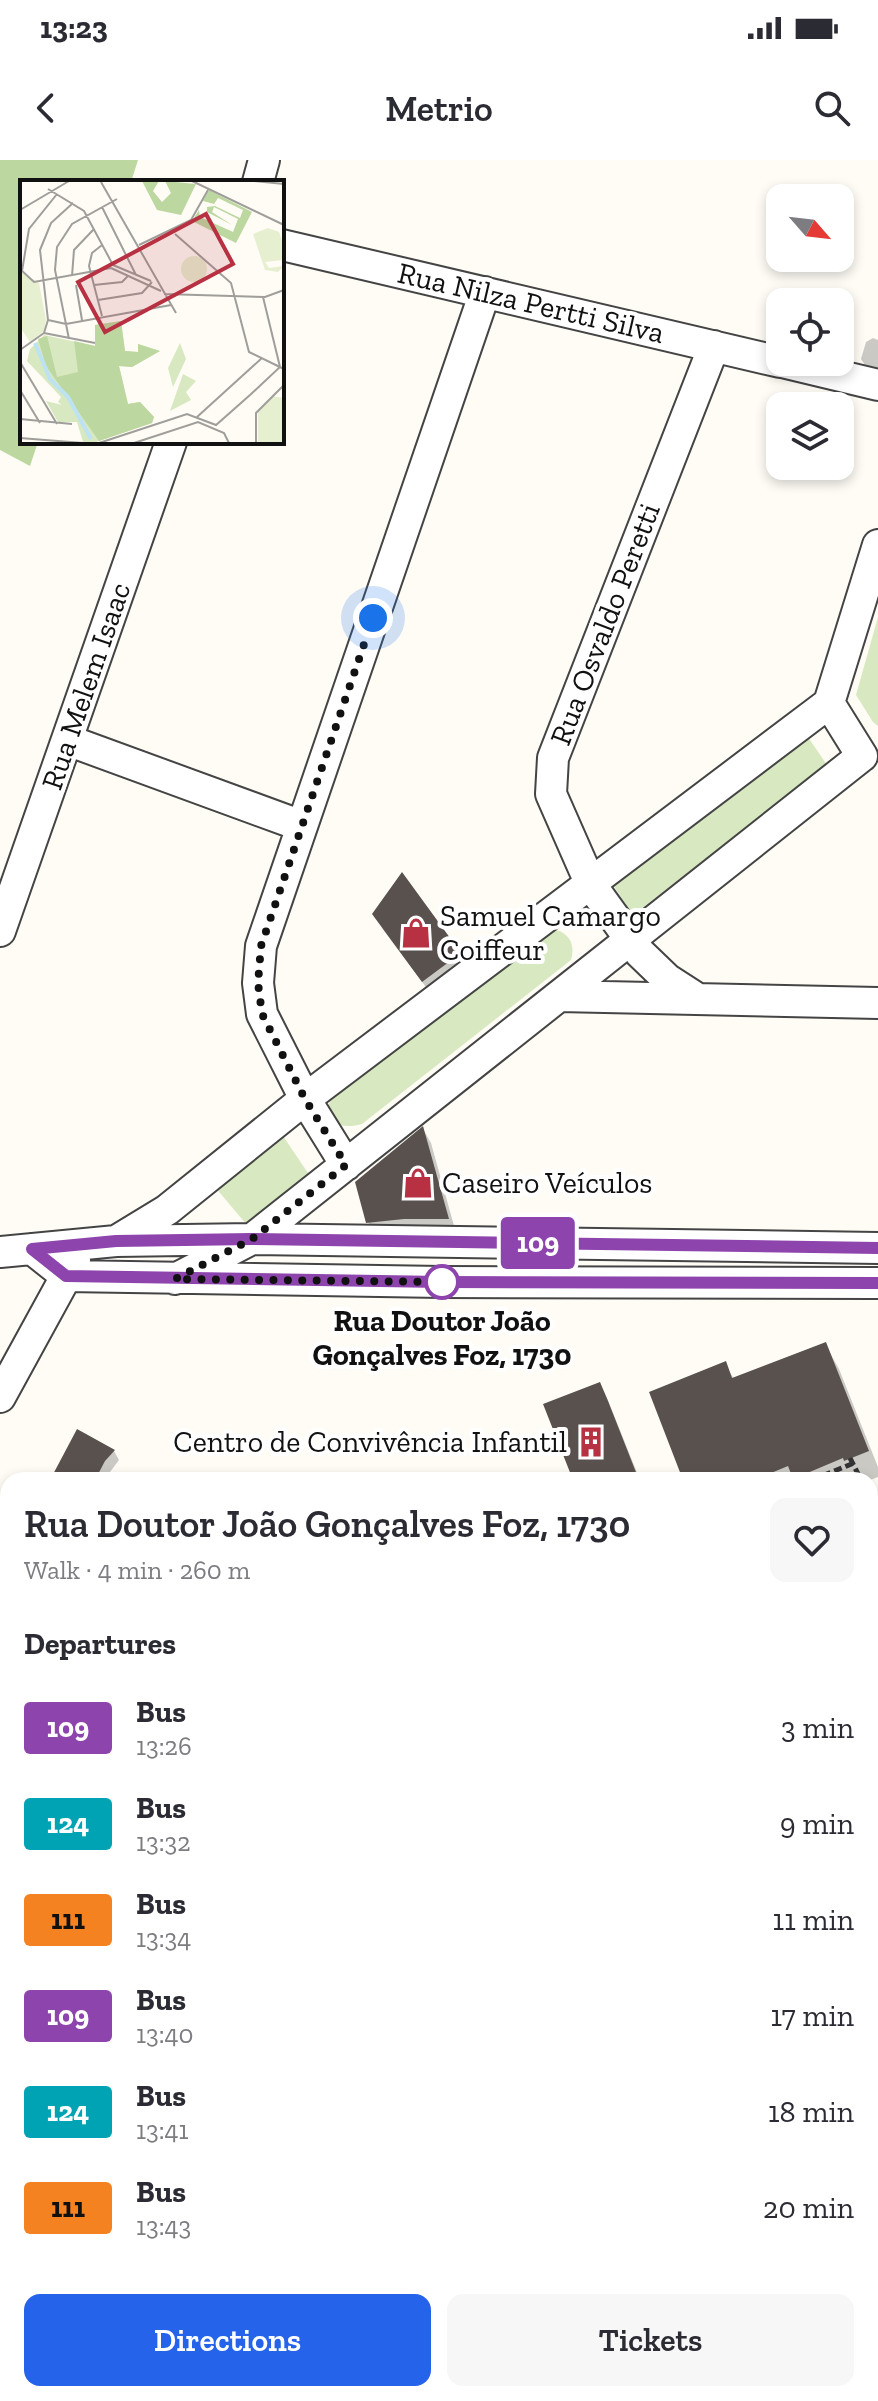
<!DOCTYPE html>
<meta charset="utf-8">
<style>
:root{--surface:#fff;--page:#f7f7f7;--text:#2b2b33;--muted:#7c7c81;--accent:#2563eb}
body{margin:0;font-family:"Zilla Slab",serif;background:var(--page);color:var(--text);height:100vh;display:flex;flex-direction:column;font-size:30px;white-space:nowrap}
*{box-sizing:border-box;margin:0}
p{font-size:26px;color:var(--muted)}
.icon{flex:none;width:44px;height:44px;fill:none;stroke:currentColor;stroke-width:2;stroke-linecap:round;stroke-linejoin:round}
.map{position:relative;flex:1;overflow:hidden}
.drawer{position:absolute;left:0px;top:1312px;width:878px;height:930px;display:flex;flex-direction:column;background:var(--surface);border-radius:24px 24px 0 0;box-shadow:0 4px 12px #0003}
.drawer>*{flex:none}
.badge{padding:0 16px;border-radius:6px;font-size:28px;line-height:52px}
.needle{width:52px;rotate:118deg}
.fabs{position:absolute;left:766px;top:24px;display:grid;gap:16px}
.fabs a{display:grid;place-items:center;width:88px;height:88px;border-radius:16px;background:var(--surface);box-shadow:0 4px 12px #0003;font-size:40px}
.you{position:absolute;width:40px;height:40px;margin:-20px;border:6px solid #fff;border-radius:50%;background:#1a73e8;box-shadow:0 0 0 12px #1a73e833}
.map>.badge{position:absolute;translate:-50% -50%;box-shadow:0 0 0 4px #fff}
h2{padding:0 24px;font-size:30px;line-height:72px}
.round{display:grid;place-items:center;flex:none;width:84px;height:84px;border-radius:16px;background:var(--page)}
.head{display:flex;align-items:center;justify-content:space-between;height:136px;padding:0 24px}
h1{font-size:38px;font-weight:600;line-height:60px}
.primary-button{display:flex;gap:16px;margin-top:auto;padding:16px 24px}
.primary-button a{flex:1;height:92px;border-radius:16px;background:var(--accent);color:#fff;font-size:32px;font-weight:600;line-height:92px;text-align:center}
.primary-button a+a{background:var(--page);color:var(--text)}
ul{padding:0;list-style:none}
li{display:flex;align-items:center;gap:24px;height:96px;padding:0 24px}
li div{flex:1}
li b{display:block;font-size:30px}
li em{font-style:normal}
li .badge{min-width:88px;font-weight:700;text-align:center}
.status{display:flex;justify-content:space-between;align-items:center;height:56px;padding:0 40px;background:var(--surface);direction:ltr}
.status svg{height:22px;fill:currentColor}
header{display:flex;justify-content:space-between;align-items:center;height:104px;padding:0 24px;background:var(--surface);font-size:36px;font-weight:600}
.map>svg:first-child{display:block}
.green{fill:#d8e8c0}
.forest{fill:#bdd7a0}
.pitch{fill:#e7efd1}
.shadow{fill:#0003}
.building{fill:#59514e}
.lines{fill:none;stroke-linecap:round;stroke-linejoin:round}
.minor-casing{stroke:#444;stroke-width:34}
.path{stroke:#333;stroke-width:5;stroke-dasharray:8 4;stroke-linecap:butt}
.minor{stroke:#fff;stroke-width:30}
.line-casing{stroke:#fff;stroke-width:18}
.line{stroke:#8e44ad;stroke-width:12}
.walk{stroke:#111;stroke-width:8;stroke-dasharray:0 14.4}
.stop-dot{fill:#fff;stroke:#8e44ad;stroke-width:4}
.labels{text-anchor:middle;dominant-baseline:central;stroke-width:8;stroke-linejoin:round;paint-order:stroke}
.street-label{font-size:30px;fill:#111;stroke:#fff}
.poi-label{font-size:30px;fill:#111;stroke:#fff;text-anchor:start}
.stop-label{font-size:30px;font-weight:bold;fill:#111;stroke:#fff}
.inset-river{fill:none;stroke:#bde3f3;stroke-width:4}
.inset-road{fill:none;stroke:#9f9e9a;stroke-width:2}
.view{fill:#b83143;fill-opacity:0.15;stroke:#b83143;stroke-width:4}
.inset-edge{fill:none;stroke:#111;stroke-width:4}
</style>
<div class="status"><b>13:23</b><svg viewBox="0 0 49 12"><path d="M0 12V9h3v3zM5 12V6h3v6zM10 12V3h3v9zM15 12V0h3v12zM26 1h20v11H26zM47 4h2v5h-2z"/></svg></div>
<header><svg class="icon" aria-label="back" viewBox="0 0 24 24"><path d="M15 5l-7 7 7 7"/></svg>Metrio<svg class="icon" aria-label="search" viewBox="0 0 24 24"><circle cx="10" cy="10" r="6"/><path d="M15 15l6 6"/></svg></header>
<div class="map">
<svg width="878" height="2241" viewBox="0 0 878 2241">
<rect width="100%" height="100%" fill="#fefcf5"/>
<path class="green" d="M878 457V566L873 562 856 535Z
M808 577 827 605 633 755 613 725Z
M551 769C568 771 576 783 571 800L362 964C337 971 318 960 334 933Z
M281 973 310 1016 247 1065 215 1027Z
M8 1583V1875L0 1873V1586Z"/>
<path class="forest" d="M0 0H138L131 22H22V282H38L30 306 0 290Z
M875 2000 878 2005V2137L870 2143V2003Z
M543 2234H746L737 2241H534Z"/>
<path class="pitch" d="M8 1583V1721L0 1699V1586Z
M57 2234H185L184 2241H56Z
M228 2234H405L404 2241H227Z"/>
<path class="shadow" d="M873 178 878 180V218L872 216 861 199 866 182Z
M382 768 459 794 467 808 431 834Z
M423 969 431 983 456 1073 376 1076 368 1062Z
M825 1184 839 1209 878 1307V1317L870 1320H686L725 1204 734 1219Z
M600 1224 607 1238 640 1320H575Z
M78 1272 114 1291 119 1300 104 1320H52Z"/>
<path class="building" d="M402 712 461 793 422 822 372 754Z
M423 966 449 1059H404L366 1063 355 1022Z
M826 1182 869 1291 844 1301 843 1298 793 1319 788 1306 754 1320H683L649 1232 726 1201 732 1218Z
M600 1222 608 1241 639 1320H573L543 1244Z
M77 1269 115 1290 105 1301 95 1320H50Z"/>
<g class="lines">
<g class="minor-casing">
<path id="minor" d="M258 22 264 0
M282 85 780 202
M782 202 878 225
M829 543 878 385
M829 543 862 596
M67 580 302 666
M0 771 171 282
M559 836 878 843
M698 839 667 819 640 793 591 725 551 634 553 598 714 186
M346 1005 305 939 262 854 258 823 261 786 485 132
M116 1081 167 1050 305 939 829 543
M32 1089 66 1116 442 1122 878 1123
M0 1092 116 1081 252 1079 878 1088
M175 1119 252 1079 862 596
M0 1237 75 1100
M870 1595 878 1539
M870 1734 878 1810
M0 1986 8 1983
M0 2152 8 2150"/>
</g>
<path class="path" d="M850 1298 861 1320
M812 1320 854 1303
M870 1342 873 1349 870 1356
M0 1500 8 1498
M189 2234 202 2241
M211 2241 227 2236"/>
<use href="#minor" class="minor"/>
</g>
<g class="lines">
<g class="line-casing">
<path id="line" d="M878 1088 252 1079 116 1081 32 1089 66 1116 442 1122 878 1123"/>
</g>
<use href="#line" class="line"/>
<path class="walk" d="M373 458 261 786 258 823 262 854 305 939 346 1005 252 1079 175 1119 442 1122"/>
</g>
<defs>
<g id="shop-bare" transform="scale(2.4)"><path d="M-5-2.5h2.3a2.7 3.5 0 0 1 5.4 0H5L5.5 6h-11ZM-1.5-2.5h3a1.5 2.3 0 0 0-3 0Z" fill="#b83143" stroke="#fff" stroke-width="2.5" paint-order="stroke"/></g>
<g id="building-bare" transform="scale(2.4)"><path d="M-4-6H4V6H1V3H-1V6H-4ZM-2.5-4.3h1.7v1.8h-1.7ZM.8-4.3h1.7v1.8H.8ZM-2.5-1h1.7V.8h-1.7ZM.8-1h1.7V.8H.8Z" fill="#b83143" stroke="#fff" stroke-width="2.5" paint-order="stroke"/></g>
</defs>
<g fill-rule="evenodd">
<use href="#shop-bare" x="416" y="773"/>
<use href="#shop-bare" x="418" y="1023"/>
<use href="#building-bare" x="591" y="1282"/>
</g>
<circle class="stop-dot" cx="442" cy="1122" r="16"/>
<g class="labels">
<g class="street-label">
<text transform="translate(531 143) rotate(13)">Rua Nilza Pertti Silva</text>
<text transform="translate(605 464) rotate(-69)">Rua Osvaldo Peretti</text>
<text transform="translate(86 526) rotate(-71)">Rua Melem Isaac</text>
</g>
<g class="poi-label">
<text x="440" y="756">Samuel Camargo<tspan x="440" dy="34">Coiffeur</tspan></text>
<text x="442" y="1023">Caseiro Veículos</text>
<text x="567" y="1282" text-anchor="end">Centro de Convivência Infantil</text>
</g>
<g class="stop-label">
<text x="442" y="1161">Rua Doutor João<tspan x="442" dy="34">Gonçalves Foz, 1730</tspan></text>
</g>
</g>
<g transform="translate(20 20)">
<rect width="264" height="264" fill="#fefcf5"/>
<path d="M101 141 105 171 118 172V164L140 171 112 187 99 186 108 224 120 222 134 237 132 243 76 262H63L57 242H38L26 221 42 225 38 222 41 217 7 181 10 169 24 155 75 166V145ZM160 163 166 179 153 207 148 188ZM163 194 176 201 166 212 171 220 150 231Z" fill="#d8e8c0"/>
<path d="M122 1H139L133 11 142 22 151 13 145 1 176 4 161 35 137 30ZM189 10 232 32 216 63 172 41 179 30 180 37 213 52 218 39 194 27 192 32 212 45 187 32V27L195 26 220 38 223 30 198 18 194 24 183 21ZM101 141 105 171 118 172V164L140 171 112 187 99 186 108 224 120 222 134 237 132 243 79 261 26 186 18 159 27 156 37 197 58 192 54 161 75 166V145Z" fill="#bdd7a0"/>
<path d="M248 48 259 52 264 66 263 80 245 82 249 88 264 86 258 92 245 90 233 54ZM161 89a13 13 0 1 1 26 0a13 13 0 1 1-26 0ZM0 91 19 103 26 140 24 151 10 162 0 147ZM252 216 264 218V263H238V232Z" fill="#e7efd1"/>
<path class="inset-river" d="M15 163 30 199 48 217 71 259"/>
<path class="inset-road" d="M172 1 264 45M234 1 264 4M81 2 156 133M28 9 64 31 93 85M82 27 116 95M0 30 49 1M155 54 211 103 229 172 264 189M119 65 171 40 188 10M93 85 131 101M91 88 141 111M0 89 14 102 91 88M2 91 9 49 37 14M52 96 54 70 74 49M56 105 62 140M74 105 102 102 108 96M144 114 245 117 264 110M78 120 122 113 132 102M82 136 69 86 72 73 82 65M28 140 46 144 151 125M24 153 28 140 20 70 31 43 53 23M24 153 75 163M49 159 35 90 37 67 52 44 97 19M0 170 24 153M0 182 37 244M0 210 20 243M177 237 242 178M0 239 52 244M0 258 63 263M79 263 167 234 196 245 230 215 260 187 243 117M114 263 178 242 204 253 209 263M236 263V233L264 205"/>
<path class="view" d="M186 34 213 84 85 152 58 102Z"/>
<rect width="264" height="264" class="inset-edge"/>
</g>
</svg>
<div class="fabs">
<a><svg class="needle" viewBox="-14 -14 28 28"><path d="M0-13l5 13h-10z" fill="#e53935"/><path d="M0 13l5-13h-10z" fill="#7c7c81"/></svg></a>
<a><svg class="icon" aria-label="locate" viewBox="0 0 24 24"><circle cx="12" cy="12" r="6"/><path d="M12 2v4M12 18v4M2 12h4M18 12h4"/></svg></a>
<a><svg class="icon" aria-label="layers" viewBox="0 0 24 24"><path d="M12 4l9 5-9 5-9-5zM3 14l9 5 9-5"/></svg></a>
</div>
<div class="you" style="left:373px;top:458px"></div>
<b class="badge" style="left:538px;top:1083px;background:#8e44ad;color:#fff">109</b>
<section class="drawer">
<div class="head"><div><h1>Rua Doutor João Gonçalves Foz, 1730</h1><p>Walk · 4 min · 260 m</p></div><a class="round"><svg class="icon" aria-label="heart" viewBox="0 0 24 24"><path d="M12 20l-8-8c-3-5 5-10 8-4 3-6 11-1 8 4z"/></svg></a></div>
<h2>Departures</h2>
<ul>
<li><span class="badge" style="background:#8e44ad;color:#fff">109</span><div><b>Bus</b><p>13:26</p></div><em>3 min</em></li>
<li><span class="badge" style="background:#00a3b4;color:#fff">124</span><div><b>Bus</b><p>13:32</p></div><em>9 min</em></li>
<li><span class="badge" style="background:#f58220;color:#111">111</span><div><b>Bus</b><p>13:34</p></div><em>11 min</em></li>
<li><span class="badge" style="background:#8e44ad;color:#fff">109</span><div><b>Bus</b><p>13:40</p></div><em>17 min</em></li>
<li><span class="badge" style="background:#00a3b4;color:#fff">124</span><div><b>Bus</b><p>13:41</p></div><em>18 min</em></li>
<li><span class="badge" style="background:#f58220;color:#111">111</span><div><b>Bus</b><p>13:43</p></div><em>20 min</em></li>
</ul>
<div class="primary-button"><a>Directions</a><a>Tickets</a></div>
</section>
</div>
